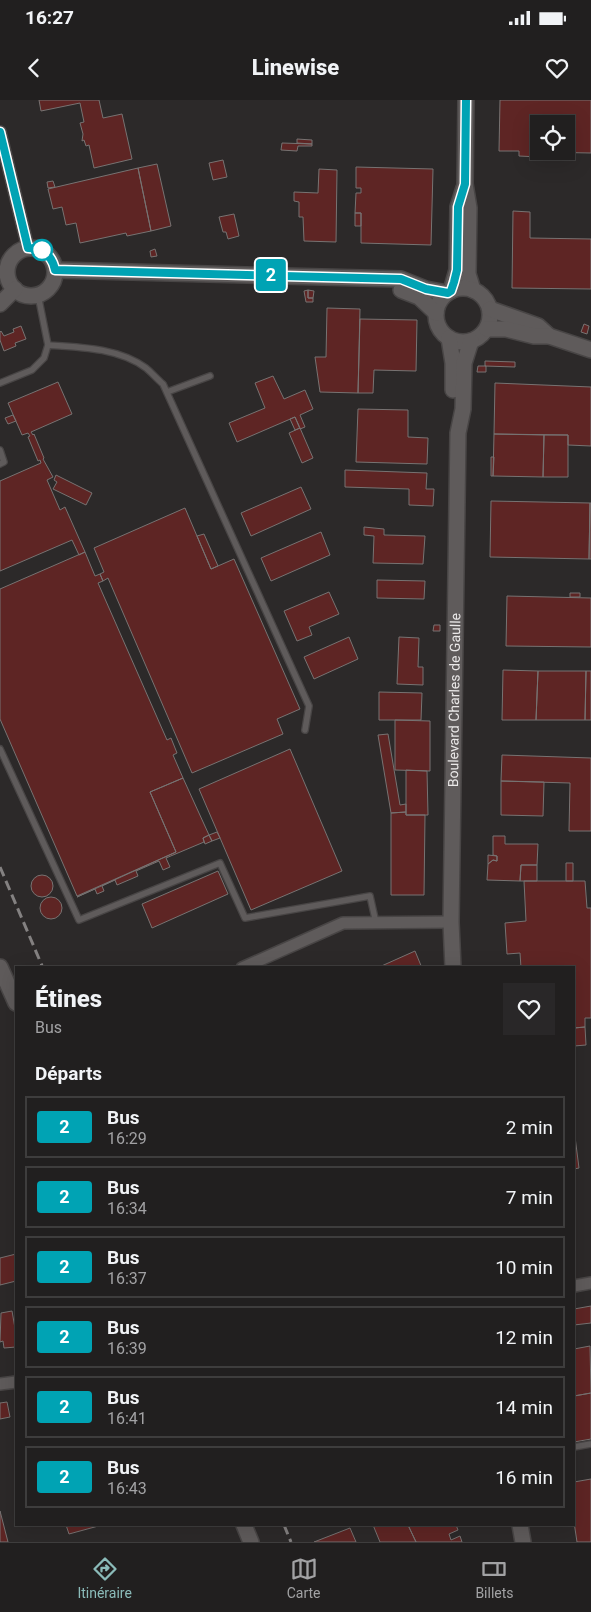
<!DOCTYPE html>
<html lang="fr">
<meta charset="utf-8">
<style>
:root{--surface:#211f1f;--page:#292728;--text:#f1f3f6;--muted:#a2a2a4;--line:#3e3d3d;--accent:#8bbbb9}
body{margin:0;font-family:Roboto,sans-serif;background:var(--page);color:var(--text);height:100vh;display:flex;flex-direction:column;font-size:19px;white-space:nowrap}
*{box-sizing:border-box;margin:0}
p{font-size:16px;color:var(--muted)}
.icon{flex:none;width:28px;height:28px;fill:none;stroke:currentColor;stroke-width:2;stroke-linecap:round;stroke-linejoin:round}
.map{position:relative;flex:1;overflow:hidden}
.panel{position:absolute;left:15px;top:866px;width:560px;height:560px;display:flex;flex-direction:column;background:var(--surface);border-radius:0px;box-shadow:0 5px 20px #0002,0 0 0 1px var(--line)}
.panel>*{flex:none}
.badge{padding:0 10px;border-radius:4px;font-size:18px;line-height:32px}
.controls{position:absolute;left:530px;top:15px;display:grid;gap:10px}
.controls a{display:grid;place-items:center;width:45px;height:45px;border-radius:0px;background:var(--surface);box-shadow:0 5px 20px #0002,0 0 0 1px var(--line);font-size:25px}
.map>.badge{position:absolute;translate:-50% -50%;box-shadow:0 0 0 2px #fff}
h2{padding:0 20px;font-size:19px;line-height:45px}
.round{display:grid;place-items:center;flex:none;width:52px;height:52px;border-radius:0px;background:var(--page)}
.summary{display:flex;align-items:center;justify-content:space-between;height:85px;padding:0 20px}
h1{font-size:24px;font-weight:800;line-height:38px}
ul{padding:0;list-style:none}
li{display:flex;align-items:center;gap:15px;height:62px;margin:0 10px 8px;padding:0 10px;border:2px solid var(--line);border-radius:0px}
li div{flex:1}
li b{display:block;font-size:19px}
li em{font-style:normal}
li .badge{min-width:55px;font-weight:700;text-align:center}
.status{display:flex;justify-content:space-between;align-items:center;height:35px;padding:0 25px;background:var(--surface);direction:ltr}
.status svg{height:14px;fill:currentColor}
header{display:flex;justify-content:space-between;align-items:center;height:65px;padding:0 20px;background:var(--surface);font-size:22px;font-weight:800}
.menu{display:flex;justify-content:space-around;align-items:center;height:70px;border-top:1px solid var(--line);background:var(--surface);font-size:14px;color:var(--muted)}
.menu a{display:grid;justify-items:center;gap:2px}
.menu .current{color:var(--accent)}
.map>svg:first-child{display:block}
.building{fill:#5e2524;stroke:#777372;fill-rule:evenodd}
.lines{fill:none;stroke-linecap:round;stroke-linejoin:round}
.service-casing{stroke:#484545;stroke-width:8}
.minor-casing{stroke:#484545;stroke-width:14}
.tertiary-casing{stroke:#484545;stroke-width:18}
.service{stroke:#5f5b5b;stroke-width:5.5}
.minor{stroke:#5f5b5b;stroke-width:11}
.tertiary{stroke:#5f5b5b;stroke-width:15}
.rail{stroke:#848181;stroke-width:3;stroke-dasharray:10 5;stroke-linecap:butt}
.line-casing{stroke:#fff;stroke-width:11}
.line{stroke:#00a3b4;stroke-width:8}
.stop-dot{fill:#fff;stroke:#00a3b4;stroke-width:2.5}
.labels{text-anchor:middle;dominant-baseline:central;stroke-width:5;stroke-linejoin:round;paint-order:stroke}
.street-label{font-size:14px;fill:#eae8e8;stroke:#2c2929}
</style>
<div class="status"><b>16:27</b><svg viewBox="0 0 49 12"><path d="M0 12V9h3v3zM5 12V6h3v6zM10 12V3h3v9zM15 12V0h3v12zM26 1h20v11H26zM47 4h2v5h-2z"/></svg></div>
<header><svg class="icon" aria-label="back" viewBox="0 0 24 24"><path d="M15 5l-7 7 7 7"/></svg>Linewise<svg class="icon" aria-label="heart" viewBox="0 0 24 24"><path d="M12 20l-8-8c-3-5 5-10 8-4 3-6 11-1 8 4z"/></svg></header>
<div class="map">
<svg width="591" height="1442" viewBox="0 0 591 1442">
<rect width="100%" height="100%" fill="#2c2929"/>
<path class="building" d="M39 0H99L103 18 122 14 132 59 94 68 89 45 86 46 84 40 82 41 83 34 80 23 84 22 80 3 41 11Z
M500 0H591V53L540 52 539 57 519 56V51H499ZM539 24H566V51H539Z
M297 39 312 40V44L297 43Z
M282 43 312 44V46H298L297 51 281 50Z
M223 60 227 77 213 80 209 63Z
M157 64 171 126 151 131 138 68Z
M356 67 433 69 431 145 361 143V113H355L356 93H361V88H356Z
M138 68 151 131 127 136 126 133 80 143 76 123 66 125 62 107 53 109 48 89Z
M319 69 337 70 336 142 304 141 303 117H299V102L294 101V92L318 93Z
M53 81 55 87 48 88 47 82Z
M513 111 530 112V138L591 139V189L512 188Z
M355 113H361V126H355Z
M234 114 239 136 228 139 226 132H223L219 117Z
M155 149 157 156 151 157 150 151Z
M308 190 314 191 313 198H308Z
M308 190V198H313V202H306L304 191Z
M327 208 360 209 358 293 320 292 315 257H326Z
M360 219 417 220 416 271 374 270 373 293H358Z
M584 224 589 226 587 234 581 232Z
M21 226 26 239 15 243 16 246 4 251 0 240V232L1 231 4 236 14 232 13 229Z
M485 261 515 262V267L485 266Z
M478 266H486V272H477Z
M273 276 284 299 305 290 313 309 300 315 305 327 300 329 295 317 237 342 229 323 265 308 255 283Z
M58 282 72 314 31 332 33 335 34 334 44 358 43 359 53 377 47 380 60 410 65 407 85 452 79 455 72 440 0 471V381L41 363 40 360 38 361 28 337 30 336 28 333 22 335 8 303Z
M495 283 591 287V346L568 345V335L494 334Z
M358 309 408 310V337L428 338 427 364 356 362Z
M13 315 16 321 8 324 5 318Z
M295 317 300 328 295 330 290 319Z
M300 328 313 358 302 363 289 333Z
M494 334 544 335 543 377 493 376Z
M544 335H568V377H543Z
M491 357H494L493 376H491Z
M345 370 427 373 426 389H434L433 406 409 405V389L345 387Z
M56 375 92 393 86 405 53 389 57 382 54 380Z
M301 387 311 409 251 436 241 413Z
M491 401 590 403 589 459 490 457Z
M590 403H591V459H589Z
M185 408 211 469 234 459 300 609 277 619 283 634 192 673 108 478 103 481 100 474 104 472 94 448Z
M364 427 384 429V435L425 436 423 464 373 463 374 436 364 435Z
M321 432 330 455 271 481 261 458Z
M204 434 218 466 211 469 197 436Z
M85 452 95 476 100 474 103 481 98 483 167 640 171 638 177 653 173 655 183 678 150 692 176 752 77 796 0 619V489Z
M377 480 425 481 424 499 377 498Z
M329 492 339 514 309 527 312 535 297 541 284 511Z
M570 493H580V497H570Z
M507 496 591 498V547L506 546Z
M434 525H440V531H433Z
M349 537 358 559 314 579 304 557Z
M399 537 419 538 418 567H423V585L397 584Z
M503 570 538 571 536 620H502Z
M538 571H586L585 620H536Z
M586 571H591V620H585Z
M379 592 422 593 421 620H379Z
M395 620 430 621V671L395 670Z
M388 634 400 705 406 704V712L391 713 378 635Z
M290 649 342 771 251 810 199 689Z
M502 655 591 658V731H569L570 683 501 681Z
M406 670 427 671 428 715H406Z
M183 678 209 735 203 738 204 742 166 758 170 767 163 770 159 761 136 771 138 776 117 785 115 780 102 786 104 791 97 794 95 789 77 797 176 752 150 692Z
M501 681 544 682 543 716 501 715Z
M406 712V715H425L424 795H391V713Z
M217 732 220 738 212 741 209 735Z
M209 735 212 741 205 744 203 738Z
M493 736H505V744H538L537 765H521L520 781 487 780 488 764 493 760 497 761V756L493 755Z
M488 755 497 756V761L493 760 488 764Z
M566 763H573V781H566Z
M521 765H537V781H520Z
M218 771 228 794 152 828 142 804Z
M31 786a11 11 0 1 1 22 0a11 11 0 1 1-22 0Z
M524 781H585L587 808H591V918H585V927L574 928V868H521L520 853 507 854 505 823 526 821Z
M40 808a11 11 0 1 1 22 0a11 11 0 1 1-22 0Z
M415 851 422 868H377Z
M585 927 586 945 574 946V928Z
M574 1029 579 1068 574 1069Z
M16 1154V1181L0 1185V1158Z
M591 1206V1223L574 1225V1209Z
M12 1211 16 1234V1247L4 1248 3 1241 0 1242 1 1213Z
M590 1246 591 1293 574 1296V1249Z
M591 1293V1339L574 1342V1296Z
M7 1302 10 1317 0 1319V1303Z
M591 1379V1442H577L574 1422V1382Z
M0 1411 8 1442H0Z
M66 1425H102L69 1434Z
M373 1425H408L416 1442H380Z
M408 1425H456L458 1430 449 1434 451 1440 460 1436 462 1442H416Z
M350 1428 356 1442H314Z"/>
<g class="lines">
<g class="service-casing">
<path id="service" d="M48 245C80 247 119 248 146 268 152 273 157 279 163 284L309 606 305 630
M0 283 32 270 44 258 48 245 38 195
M167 292 210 276
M0 350 4 362 0 364
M0 649 79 820 220 763 245 818 370 796 376 823
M574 1347 591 1344"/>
</g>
<g class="minor-casing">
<path id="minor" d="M0 32 28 148
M242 868 343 823 451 822
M574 1186 591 1183
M0 1284 16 1282"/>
</g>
<g class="tertiary-casing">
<g id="tertiary">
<path d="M466 0 465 84 469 108 468 174 473 190"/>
<circle cx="31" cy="172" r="24"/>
<path d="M55 170 401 179 426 189 447 193"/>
<circle cx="463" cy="215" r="27"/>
<path d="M401 190 419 197 436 213"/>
<path d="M451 191 457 170 458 107 464 88"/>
<path d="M0 204 15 189"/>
<path d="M490 209 538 226 549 236"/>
<path d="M487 229H506L534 236H549L591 250"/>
<path d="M449 238 453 263V290"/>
<path d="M0 867 16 903"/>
<path id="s1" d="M453 868 451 822 458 333 463 309 464 263 471 241"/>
<path d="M244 1425 251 1442"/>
<path d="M520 1425 523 1442"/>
</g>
</g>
<use href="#service" class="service"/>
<use href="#minor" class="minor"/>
<use href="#tertiary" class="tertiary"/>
<path class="rail" d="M0 767 43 868
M284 1425 291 1442"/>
</g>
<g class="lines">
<g class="line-casing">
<path id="line" d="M0 32 28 148C43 148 52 155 55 170L401 179 426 189 448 193 451 191 454 182 457 170 458 107 465 84 466 0"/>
</g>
<use href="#line" class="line"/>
</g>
<circle class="stop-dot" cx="42" cy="150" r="10"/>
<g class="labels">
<g class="street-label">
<text stroke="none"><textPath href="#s1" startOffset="268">Boulevard Charles de Gaulle</textPath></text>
</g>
</g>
</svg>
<div class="controls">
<a><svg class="icon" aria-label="locate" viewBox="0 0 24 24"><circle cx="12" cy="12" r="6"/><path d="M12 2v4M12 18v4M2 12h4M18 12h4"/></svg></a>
</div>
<b class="badge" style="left:271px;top:175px;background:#00a3b4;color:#fff">2</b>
<section class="panel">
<div class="summary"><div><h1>Étines</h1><p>Bus</p></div><a class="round"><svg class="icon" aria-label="heart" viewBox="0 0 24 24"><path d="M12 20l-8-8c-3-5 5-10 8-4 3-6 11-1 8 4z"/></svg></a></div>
<h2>Départs</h2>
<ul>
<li><span class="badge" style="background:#00a3b4;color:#fff">2</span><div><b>Bus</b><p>16:29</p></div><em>2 min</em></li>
<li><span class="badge" style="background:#00a3b4;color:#fff">2</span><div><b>Bus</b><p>16:34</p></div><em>7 min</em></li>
<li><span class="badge" style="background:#00a3b4;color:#fff">2</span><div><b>Bus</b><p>16:37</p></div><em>10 min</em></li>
<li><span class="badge" style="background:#00a3b4;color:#fff">2</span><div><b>Bus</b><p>16:39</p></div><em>12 min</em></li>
<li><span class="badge" style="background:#00a3b4;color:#fff">2</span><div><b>Bus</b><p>16:41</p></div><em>14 min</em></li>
<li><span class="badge" style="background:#00a3b4;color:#fff">2</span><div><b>Bus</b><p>16:43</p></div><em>16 min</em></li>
</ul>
</section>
</div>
<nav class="menu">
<a class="current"><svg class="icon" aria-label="directions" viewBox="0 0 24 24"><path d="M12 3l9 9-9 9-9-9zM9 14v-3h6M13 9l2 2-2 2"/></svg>Itinéraire</a>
<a><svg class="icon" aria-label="map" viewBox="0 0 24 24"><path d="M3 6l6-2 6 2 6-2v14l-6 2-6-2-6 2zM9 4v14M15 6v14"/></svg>Carte</a>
<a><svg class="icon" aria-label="tickets" viewBox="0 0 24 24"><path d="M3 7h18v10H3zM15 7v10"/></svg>Billets</a>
</nav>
